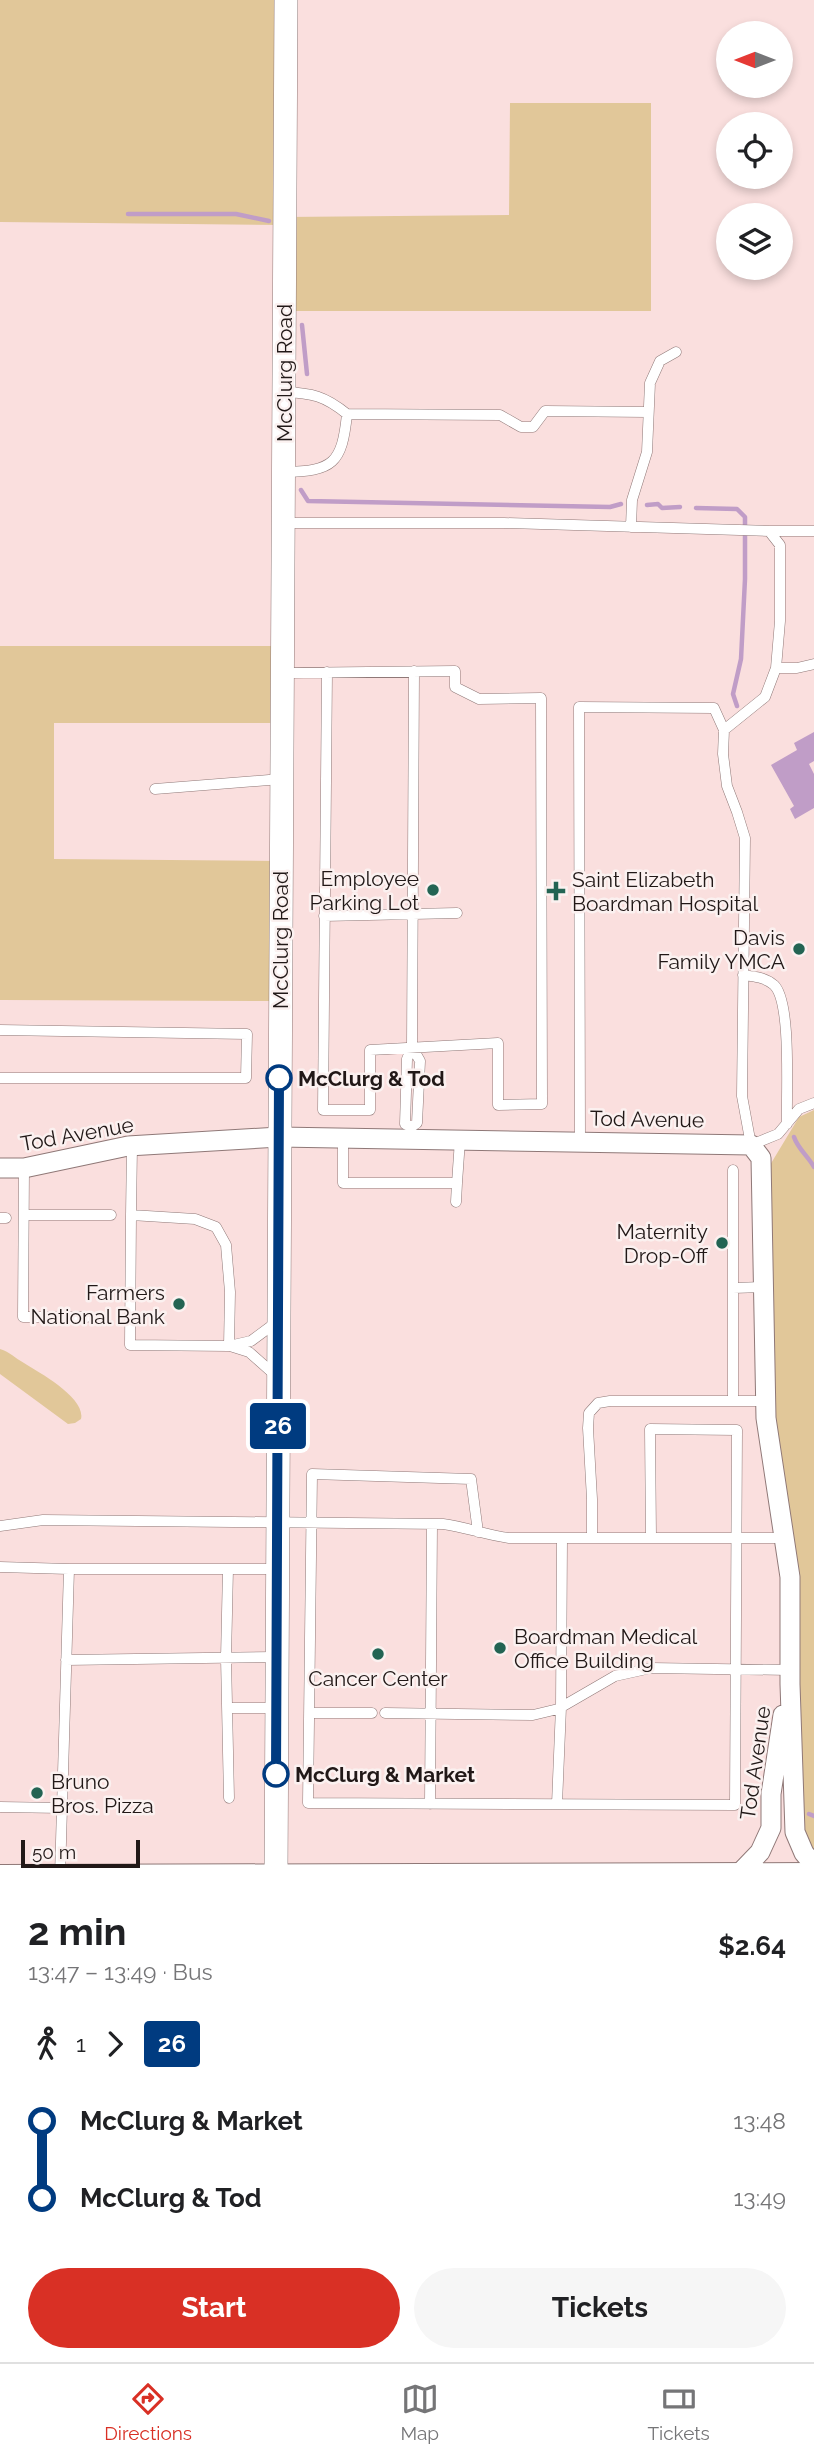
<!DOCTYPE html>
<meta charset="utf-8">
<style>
:root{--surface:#fff;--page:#f6f6f6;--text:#202124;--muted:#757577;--line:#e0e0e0;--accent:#d93025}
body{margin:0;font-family:Raleway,sans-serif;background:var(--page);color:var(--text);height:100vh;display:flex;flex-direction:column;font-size:26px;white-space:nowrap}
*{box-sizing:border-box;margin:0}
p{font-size:23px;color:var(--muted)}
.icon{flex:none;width:38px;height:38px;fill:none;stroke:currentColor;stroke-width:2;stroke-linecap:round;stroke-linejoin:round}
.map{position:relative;height:1886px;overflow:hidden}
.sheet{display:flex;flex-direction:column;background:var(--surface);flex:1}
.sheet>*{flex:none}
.badge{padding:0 14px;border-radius:5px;font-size:24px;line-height:46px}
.needle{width:46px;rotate:270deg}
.buttons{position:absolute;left:716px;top:21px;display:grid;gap:14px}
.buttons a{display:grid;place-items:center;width:77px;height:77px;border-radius:50%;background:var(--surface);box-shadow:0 4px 10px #0003;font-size:35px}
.scale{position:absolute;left:21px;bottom:18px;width:119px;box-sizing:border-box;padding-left:7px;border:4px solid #211817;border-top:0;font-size:19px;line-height:24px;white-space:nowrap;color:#211817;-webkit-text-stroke:5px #fbf1f0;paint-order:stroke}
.map>.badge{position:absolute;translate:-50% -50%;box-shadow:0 0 0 4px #fff}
.legs{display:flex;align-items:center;gap:10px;height:77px;padding:0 28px;font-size:23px}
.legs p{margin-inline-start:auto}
.summary{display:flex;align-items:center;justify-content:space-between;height:119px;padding:0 28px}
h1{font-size:38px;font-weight:700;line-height:52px}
.primary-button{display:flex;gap:14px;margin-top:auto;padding:14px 28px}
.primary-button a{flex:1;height:80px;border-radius:42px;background:var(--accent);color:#fff;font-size:28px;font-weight:700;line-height:80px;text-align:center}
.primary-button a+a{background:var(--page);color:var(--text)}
ul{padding:0 28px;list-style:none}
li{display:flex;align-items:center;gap:24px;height:77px;font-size:26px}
li i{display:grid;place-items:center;width:10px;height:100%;margin:0 9px;background:currentColor}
li i::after{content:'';width:18px;height:18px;margin:-9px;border:5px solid;border-radius:50%;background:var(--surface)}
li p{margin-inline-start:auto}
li:first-child i{background:linear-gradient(#0000 50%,currentColor 0)}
li:last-child i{background:linear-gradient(currentColor 50%,#0000 0)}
.menu{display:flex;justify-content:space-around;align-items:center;height:98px;border-top:2px solid var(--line);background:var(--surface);font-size:19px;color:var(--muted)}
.menu a{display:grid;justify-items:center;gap:4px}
.menu .active{color:var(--accent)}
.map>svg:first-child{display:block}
.green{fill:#e1c799}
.water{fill:#c09dc7}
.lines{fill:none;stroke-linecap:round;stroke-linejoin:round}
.stream{stroke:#c09dc7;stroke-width:4.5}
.service-casing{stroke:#8f7877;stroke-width:11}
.minor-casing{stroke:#8f7877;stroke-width:21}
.tertiary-casing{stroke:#8f7877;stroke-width:24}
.primary-casing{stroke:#8f7877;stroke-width:32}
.service{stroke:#fff;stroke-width:10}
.minor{stroke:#fff;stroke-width:19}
.tertiary{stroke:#fff;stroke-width:23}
.primary{stroke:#fff;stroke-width:30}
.line-1-casing{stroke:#fff;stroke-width:16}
.line-1{stroke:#003b80;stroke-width:10}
.poi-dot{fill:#236453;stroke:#fbf1f0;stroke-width:2.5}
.stop-1-dot{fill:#fff;stroke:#003b80;stroke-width:3.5}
.labels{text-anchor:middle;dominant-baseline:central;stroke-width:5;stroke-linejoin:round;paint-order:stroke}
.street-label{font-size:21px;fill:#211817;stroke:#fbf1f0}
.poi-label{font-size:21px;fill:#211817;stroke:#fbf1f0;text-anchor:end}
.stop-label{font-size:21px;font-weight:bold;fill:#211817;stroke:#fbf1f0;text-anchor:start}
</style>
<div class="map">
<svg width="814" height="1886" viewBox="0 0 814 1886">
<rect width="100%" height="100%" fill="#fadfde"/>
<path class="green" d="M0 0H286L285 217 509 215 510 103H651V311H284V225L0 222Z
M0 646H282L281 723H54V859L280 861V1001L0 1000Z
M814 1110V1865L799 1829 781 1472 771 1377 770 1165 799 1117Z
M0 1349C10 1352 15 1358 24 1363 40 1373 86 1398 81 1419L75 1423 68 1424 0 1374Z"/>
<path class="water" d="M814 732V761L809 764 814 774V808L795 819 790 809 794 806 771 765 797 750 794 743Z"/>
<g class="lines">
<path class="stream" d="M128 214H236L269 221
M302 325 307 374
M301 490 308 501 610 507 621 504
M647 505 658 504 662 508 680 507
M696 508 737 509 745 517V579L741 659 733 694 737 706
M794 1137C798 1149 808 1156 814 1167
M809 1814 814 1816"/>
<g class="service-casing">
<path id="service" d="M284 392C312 393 325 396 347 414
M284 472C333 471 342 464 347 414L500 415 521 427H533L545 411 648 412
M283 523H504L769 531 780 545V621L776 668 765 697 724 730 723 754 727 786 737 812 745 838 742 1096 751 1145 778 1134 799 1109 814 1103
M631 527 632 500 647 452 650 383 660 361 676 352
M769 531H814
M776 668H797L814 664
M282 673 455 671V687L479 699 541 698 542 1104 498 1105V1043L370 1050V1110H323L327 672
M155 789 281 779
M324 916 457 913
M743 975C755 977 765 977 774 985 792 1002 786 1096 787 1124
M0 1030 247 1034 246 1078H0
M411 1127 405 1124 407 1059 412 1047 414 671
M411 1132V1127L417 1123 420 1061 412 1047
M343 1138V1183H457L460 1140
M580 1141 579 707 714 708 724 730
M132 1146 131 1215 195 1219 216 1227 226 1245 230 1292 229 1346
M24 1168 23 1317H87
M456 1202 457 1183
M24 1215H111
M131 1215 130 1345 229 1346 251 1341 278 1321
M0 1218H6
M733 1288 763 1287
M230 1346 249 1352 275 1375
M733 1401V1170
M0 1526 43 1520 443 1524C466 1527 486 1535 509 1538H784
M478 1532 471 1479 312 1474 308 1803 735 1805 737 1430 650 1429 651 1538
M592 1538V1499L588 1428 589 1413 598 1403 610 1401H765
M0 1567 69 1569 60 1876
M69 1569H277
M228 1569 226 1658 229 1798
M66 1660 276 1657
M228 1708H276
M310 1713H372
M385 1713 533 1715 558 1709 615 1676 651 1668 790 1670
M430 1804 432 1524
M557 1804 561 1707 562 1538
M0 1807 62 1808"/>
</g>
<g class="minor-casing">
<path id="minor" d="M0 1168H24L128 1146 279 1137 751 1145 761 1158 766 1418 790 1577V1684L795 1832 804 1853 814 1865
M735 1878 760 1852 771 1828V1794L783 1715"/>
</g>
<g class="tertiary-casing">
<path id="tertiary" d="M276 1879 286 0"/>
</g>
<g class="primary-casing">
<path id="primary" d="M0 1880 814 1878"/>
</g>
<use href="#service" class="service"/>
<use href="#minor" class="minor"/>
<use href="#tertiary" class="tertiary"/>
<use href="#primary" class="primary"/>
</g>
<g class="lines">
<g class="line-1-casing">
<path id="line-1" d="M276 1774 279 1078"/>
</g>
<use href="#line-1" class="line-1"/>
</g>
<g class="poi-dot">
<circle cx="433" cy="890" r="7"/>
<path d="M552.5 880.5h7v7h7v7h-7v7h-7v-7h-7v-7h7z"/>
<circle cx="799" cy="949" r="7"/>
<circle cx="722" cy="1243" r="7"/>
<circle cx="179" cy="1304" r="7"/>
<circle cx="500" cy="1648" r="7"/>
<circle cx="378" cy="1654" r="7"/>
<circle cx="37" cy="1793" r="7"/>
</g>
<g class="stop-1-dot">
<circle cx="279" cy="1078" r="12"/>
<circle cx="276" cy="1774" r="12"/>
</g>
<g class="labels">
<g class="street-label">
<text transform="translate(284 373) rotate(-90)">McClurg Road</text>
<text transform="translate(280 940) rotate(-90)">McClurg Road</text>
<text transform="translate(647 1119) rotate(1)">Tod Avenue</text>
<text transform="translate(77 1134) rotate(-10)">Tod Avenue</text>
<text transform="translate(755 1763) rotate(-82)">Tod Avenue</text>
</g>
<g class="poi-label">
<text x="419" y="878">Employee<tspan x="419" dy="24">Parking Lot</tspan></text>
<text x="572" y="879" text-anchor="start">Saint Elizabeth<tspan x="572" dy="24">Boardman Hospital</tspan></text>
<text x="785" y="937">Davis<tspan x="785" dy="24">Family YMCA</tspan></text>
<text x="708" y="1231">Maternity<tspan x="708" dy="24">Drop-Off</tspan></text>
<text x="165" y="1292">Farmers<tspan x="165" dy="24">National Bank</tspan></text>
<text x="514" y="1636" text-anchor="start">Boardman Medical<tspan x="514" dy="24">Office Building</tspan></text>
<text x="378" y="1678" text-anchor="middle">Cancer Center</text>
<text x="51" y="1781" text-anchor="start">Bruno<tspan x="51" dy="24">Bros. Pizza</tspan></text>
</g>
<g class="stop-label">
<text x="298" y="1078">McClurg &amp; Tod</text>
<text x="295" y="1774">McClurg &amp; Market</text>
</g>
</g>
</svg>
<div class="buttons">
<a><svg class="needle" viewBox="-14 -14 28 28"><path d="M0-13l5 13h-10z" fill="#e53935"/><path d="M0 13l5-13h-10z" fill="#757577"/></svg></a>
<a><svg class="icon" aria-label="locate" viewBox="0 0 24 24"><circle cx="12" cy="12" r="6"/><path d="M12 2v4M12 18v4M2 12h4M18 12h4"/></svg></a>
<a><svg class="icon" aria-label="layers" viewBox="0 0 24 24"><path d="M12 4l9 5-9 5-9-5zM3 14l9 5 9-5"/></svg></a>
</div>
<div class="scale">50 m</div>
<b class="badge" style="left:278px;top:1426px;background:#003b80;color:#fff">26</b>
</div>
<section class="sheet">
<div class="summary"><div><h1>2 min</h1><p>13:47 – 13:49 · Bus</p></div><b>$2.64</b></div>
<div class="legs"><svg class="icon" aria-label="walk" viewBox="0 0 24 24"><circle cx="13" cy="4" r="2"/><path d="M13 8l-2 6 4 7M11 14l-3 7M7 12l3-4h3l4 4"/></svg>1<svg class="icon" aria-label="forward" viewBox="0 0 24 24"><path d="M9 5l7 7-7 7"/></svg><b class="badge" style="background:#003b80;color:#fff">26</b></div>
<ul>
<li><i style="color:#003b80"></i><b>McClurg &amp; Market</b><p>13:48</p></li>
<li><i style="color:#003b80"></i><b>McClurg &amp; Tod</b><p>13:49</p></li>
</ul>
<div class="primary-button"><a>Start</a><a>Tickets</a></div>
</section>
<nav class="menu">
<a class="active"><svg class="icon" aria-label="directions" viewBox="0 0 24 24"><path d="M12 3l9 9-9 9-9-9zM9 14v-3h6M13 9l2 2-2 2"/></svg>Directions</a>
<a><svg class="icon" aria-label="map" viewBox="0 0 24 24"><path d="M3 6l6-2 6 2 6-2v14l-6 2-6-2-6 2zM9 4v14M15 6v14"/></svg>Map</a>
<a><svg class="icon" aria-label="tickets" viewBox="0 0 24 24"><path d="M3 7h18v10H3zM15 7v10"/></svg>Tickets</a>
</nav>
